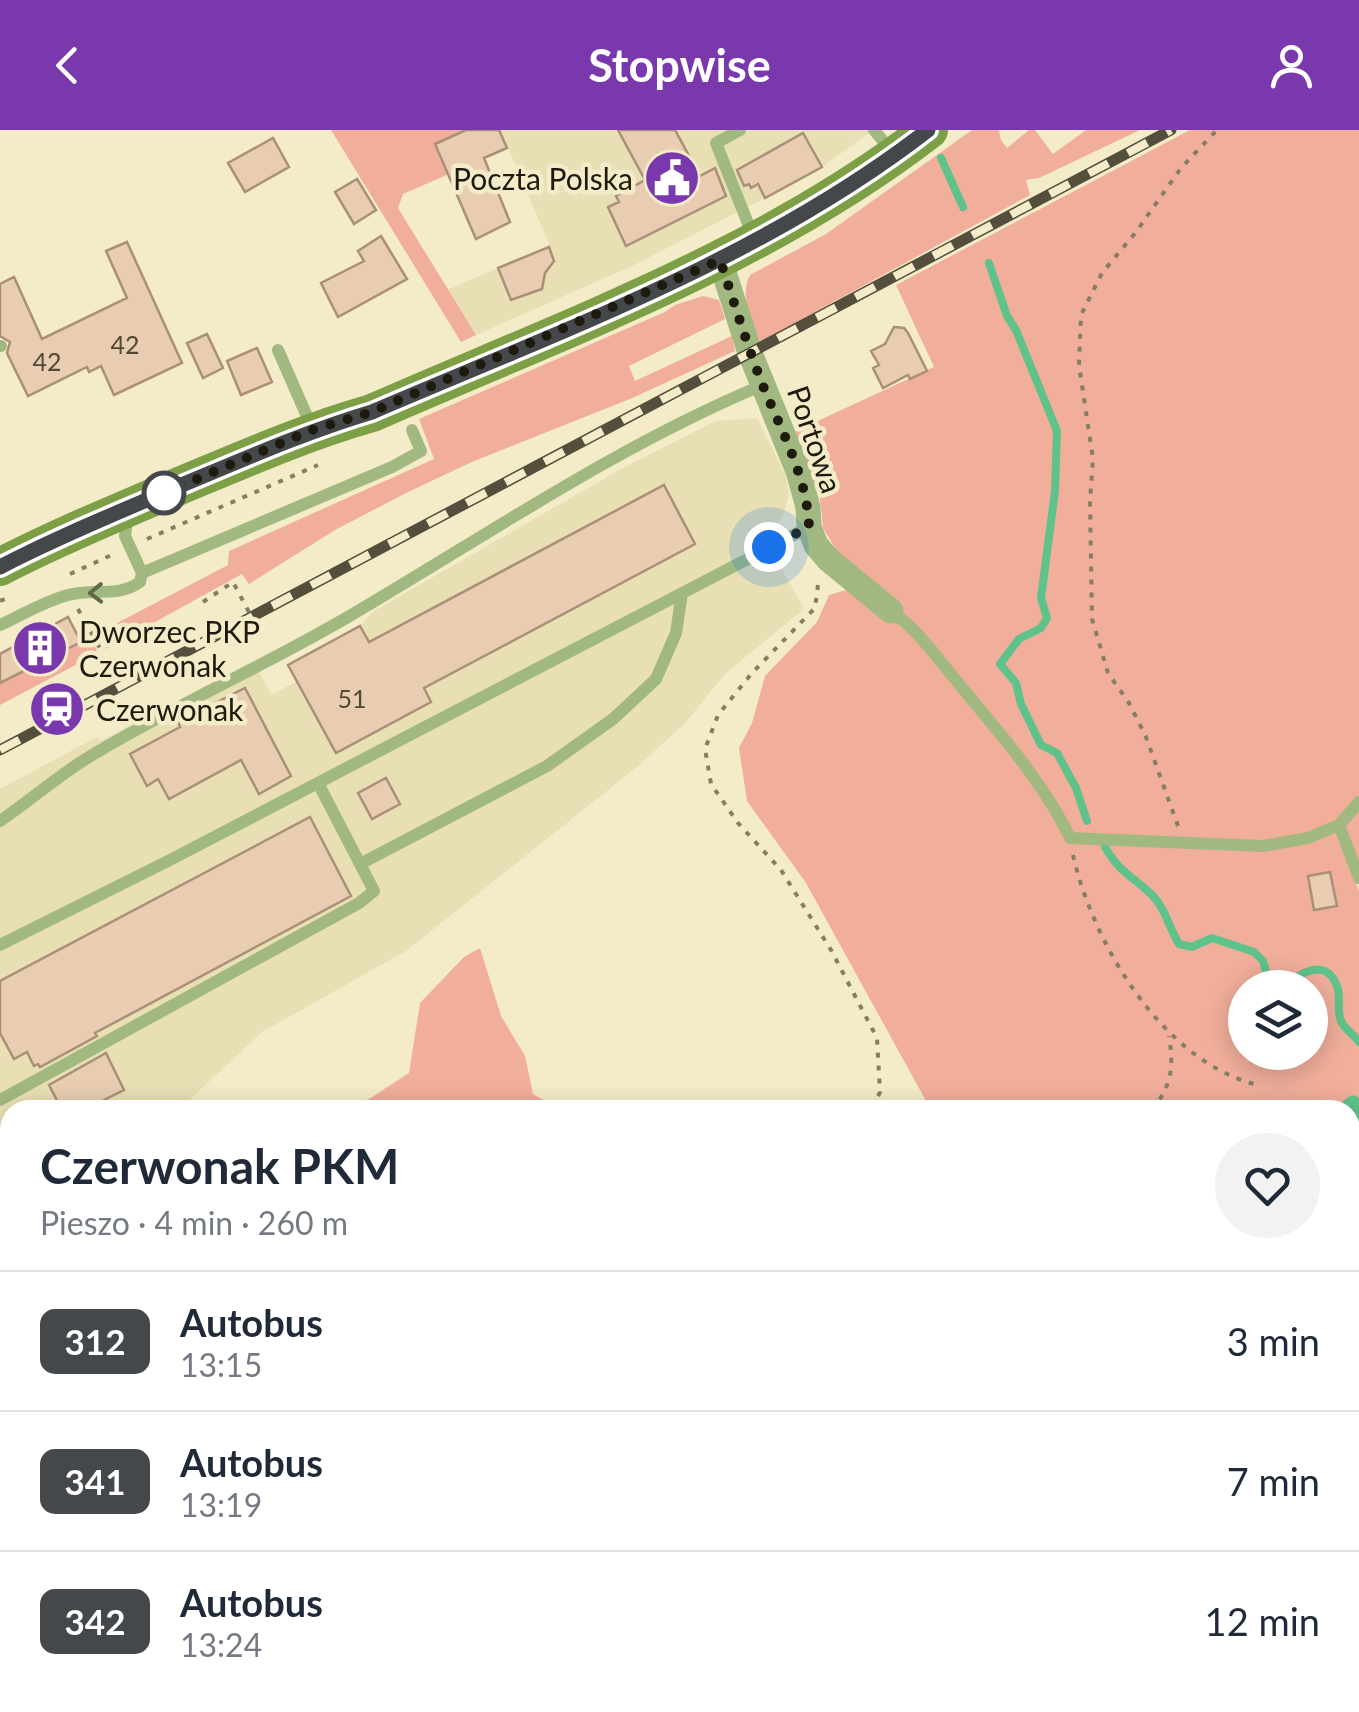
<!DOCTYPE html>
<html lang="pl">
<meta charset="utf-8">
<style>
:root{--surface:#fff;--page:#f2f2f3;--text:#1f2937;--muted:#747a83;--line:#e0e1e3;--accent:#7a38ad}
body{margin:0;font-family:Lato,sans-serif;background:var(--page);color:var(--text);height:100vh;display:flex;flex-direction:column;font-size:38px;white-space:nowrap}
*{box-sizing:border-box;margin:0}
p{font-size:32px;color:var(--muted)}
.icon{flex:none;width:55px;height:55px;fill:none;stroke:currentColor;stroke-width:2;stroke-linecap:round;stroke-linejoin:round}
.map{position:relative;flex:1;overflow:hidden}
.sheet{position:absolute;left:0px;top:970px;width:1360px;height:612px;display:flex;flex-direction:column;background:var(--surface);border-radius:30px 30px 0 0;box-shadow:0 5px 25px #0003}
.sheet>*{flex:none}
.badge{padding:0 20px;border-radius:15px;font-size:35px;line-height:65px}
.controls{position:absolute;left:1228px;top:840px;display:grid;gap:20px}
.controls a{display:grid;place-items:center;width:100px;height:100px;border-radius:50%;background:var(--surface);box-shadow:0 5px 25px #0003;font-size:50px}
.you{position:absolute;width:50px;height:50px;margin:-25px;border:8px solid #fff;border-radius:50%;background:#1a73e8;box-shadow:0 0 0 15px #1a73e833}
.map>.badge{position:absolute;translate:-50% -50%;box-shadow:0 0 0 5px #fff}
.round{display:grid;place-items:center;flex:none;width:105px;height:105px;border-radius:52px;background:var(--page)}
.summary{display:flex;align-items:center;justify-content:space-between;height:170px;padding:0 40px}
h1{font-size:48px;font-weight:700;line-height:75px}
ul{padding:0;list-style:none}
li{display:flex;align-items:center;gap:30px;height:140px;padding:0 40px;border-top:2px solid var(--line)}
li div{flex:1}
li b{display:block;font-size:38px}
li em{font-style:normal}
li .badge{min-width:110px;font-weight:700;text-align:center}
header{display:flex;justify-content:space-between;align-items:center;height:130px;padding:0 40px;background:var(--accent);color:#fff;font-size:45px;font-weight:700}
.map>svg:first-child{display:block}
.built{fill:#e8dfb4}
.green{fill:#f1ae9b;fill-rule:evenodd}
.water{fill:#60c28b}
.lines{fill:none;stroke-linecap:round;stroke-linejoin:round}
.stream{stroke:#60c28b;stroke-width:8}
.building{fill:#e8cdb2;stroke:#a99077;stroke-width:2.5}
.path{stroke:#837e66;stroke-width:4;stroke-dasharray:5 8;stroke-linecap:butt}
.lane{stroke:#a1b980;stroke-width:12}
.street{stroke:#a1b980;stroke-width:25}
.secondary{stroke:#7d9f45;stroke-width:38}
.rail-casing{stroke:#534f3c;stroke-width:11}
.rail{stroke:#f4ecc8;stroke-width:8;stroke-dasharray:22;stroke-linecap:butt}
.oneway{stroke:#606a47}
.line-casing{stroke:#fff;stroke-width:22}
.line{stroke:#45484a;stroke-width:15}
.walk{stroke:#1e1b0e;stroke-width:10;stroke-dasharray:0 18}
.stop-dot{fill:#fff;stroke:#45484a;stroke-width:5}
.labels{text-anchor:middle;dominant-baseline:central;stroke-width:9;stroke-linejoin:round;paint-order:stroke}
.number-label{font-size:25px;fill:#504837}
.poi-label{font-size:30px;fill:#1e1b0e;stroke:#f4ecc8;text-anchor:start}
.street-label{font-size:30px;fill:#1e1b0e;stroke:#f4ecc8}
</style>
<header><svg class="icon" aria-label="back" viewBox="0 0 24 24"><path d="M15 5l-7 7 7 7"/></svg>Stopwise<svg class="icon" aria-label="person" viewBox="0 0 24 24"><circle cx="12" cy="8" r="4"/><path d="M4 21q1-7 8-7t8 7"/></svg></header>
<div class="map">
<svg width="1359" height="1582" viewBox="0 0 1359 1582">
<rect width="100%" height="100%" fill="#f4ecc8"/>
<path class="built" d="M466 0H873L822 37 765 68 632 136 476 205 447 160 550 116 508 18 449 44 435 14Z
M757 288 785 344 789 364 784 384 766 410 804 479 727 542 684 594 638 636 406 821 262 902 184 975 186 980H10V1486L0 1491V659L97 607 100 611 253 531 272 565 297 551 288 535 360 496 374 481 621 339 716 291Z"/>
<path class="green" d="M331 0H466L435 14 449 44 403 64 398 78 476 205 461 212Z
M972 0H999L1001 10 1007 18 1029 0H1035L1053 24 1086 0H1140L1039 48 1026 50 1030 65 758 213C752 193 739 164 750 145L826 104Z
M1190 0H1359V734L1351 737 1359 761V968L1355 965 1334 980H931L806 753 747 671 739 618 752 593 765 546 817 492 829 465 846 460 840 426 823 398 820 369 794 302 934 237 896 155ZM1245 858H1310V922H1245Z
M703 166 719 170 725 189 629 236 635 251 732 206 735 221 630 269 474 331 408 362 335 400 249 454 242 444 106 519 98 503 228 435 229 421 434 329 419 289 665 182 675 175Z
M90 507 98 523 0 575V553Z
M480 818 501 886 525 926 533 964 561 980H340L369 969 409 943 420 873 464 827Z
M1359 1197V1582H428L483 1578 492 1572H1350V1198Z
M10 1486V1572L47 1573 39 1582H0V1491Z"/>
<path class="water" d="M1355 965 1359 968V1197L1350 1198V980H1334L1348 967Z
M47 1573V1572L492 1573 483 1578 427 1582H39Z"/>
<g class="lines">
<path class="stream" d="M941 28 963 77
M989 133 1007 186 1016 200 1057 301 1055 361 1041 468 1047 488 1041 498 1019 509 1000 534 1016 553 1021 574 1041 615 1057 623 1076 658 1087 691
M1105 717C1120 743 1131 745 1151 764 1165 777 1169 798 1179 814L1192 817 1212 808 1254 822 1263 831 1271 858
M1286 858C1299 842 1326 827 1337 856 1341 866 1337 877 1340 888 1342 898 1353 903 1359 912"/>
</g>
<path class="building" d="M466 0H499L507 18 484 28 510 92 476 109 435 14Z
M618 0H675L700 46 715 38 726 66 626 116 608 77 619 72 616 66 645 50Z
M803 3 822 37 765 68 758 54 751 58 749 54 744 56 737 40Z
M273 8 289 37 245 62 228 33Z
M357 49 376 80 354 94 335 62Z
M381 106 407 149 338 187 321 153 364 131 358 121Z
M127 112 182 233 114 265 101 236 89 242 87 237 28 266 7 223 10 212 0 206V154L14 147 42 209 127 168 106 121Z
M549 117 554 131 545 143 542 159 511 170 498 138Z
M894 197 904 198 908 203 927 241 910 249 908 245 883 258 873 238 879 235 871 221 885 214Z
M207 204 223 238 203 248 187 213Z
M257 218 272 252 241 265 227 231Z
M664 355 695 414 424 558 431 572 336 623 288 535 360 496 369 512Z
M68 487 81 512 0 553V524Z
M245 558 291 646 259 664 241 630 169 669 158 649 147 656 130 624 180 597 178 592Z
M386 648 400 674 372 689 358 663Z
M310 687 351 766 95 903 97 906 40 937 38 934 34 936 27 922 14 929 0 903V851Z
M1330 742 1337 776 1314 780 1308 746Z
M106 923 124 960 104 970 109 980H62L49 955Z"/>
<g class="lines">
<path class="path" d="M147 409 318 335
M70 444 116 423
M818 455 815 478 752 543 718 585 705 619 711 654 738 693 781 740 831 820 877 908 880 962 872 980
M0 471 10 467
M203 472 233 452 260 503 226 516
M78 479 102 522
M1178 696 1146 607 1129 573 1108 543 1092 489 1090 371 1093 329 1079 235 1081 185 1102 143 1136 102 1181 38 1217 0
M1073 725C1093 813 1161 929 1254 954
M1152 980C1172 955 1174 937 1169 906
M1350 1311 1359 1307
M0 1532 10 1526
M902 1582 915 1572"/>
<path class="lane" d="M740 0 716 13 753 106
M874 0 893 23
M0 216H1
M278 220 313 300
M142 443 392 337 421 321 412 300
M891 481C917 499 935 525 955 549 994 597 1044 652 1070 708L1263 716 1308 708 1339 695 1359 672
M0 495C22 485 45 471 68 465 93 458 118 468 140 452L142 443 125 406 128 383
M0 691C34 668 63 641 99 621 182 572 270 533 353 484 487 405 619 315 763 255
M1339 695 1359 748
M360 734 547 636 613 589 656 549 676 503 682 463
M0 815 168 731 809 397
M0 970 359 773 374 761 318 653"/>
<path class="street" d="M720 130 750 223 798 341 808 377 809 397 816 415 829 430 891 481"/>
<path class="secondary" d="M0 437C57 407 117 383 177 357 242 330 305 302 372 283 563 199 763 128 929 0"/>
<g class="rail-casing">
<path id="rail" d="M0 620 1171 0"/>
</g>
<use href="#rail" class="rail"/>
</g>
<defs><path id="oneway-chevron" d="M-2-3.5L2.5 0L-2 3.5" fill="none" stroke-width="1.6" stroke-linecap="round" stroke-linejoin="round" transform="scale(2.5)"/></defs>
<use class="oneway" href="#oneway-chevron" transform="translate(96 463) rotate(179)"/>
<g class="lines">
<g class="line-casing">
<path id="line" d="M0 437C57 407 117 383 177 357 242 330 305 302 372 282 563 200 763 128 928 0"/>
</g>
<use href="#line" class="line"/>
<path class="walk" d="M164 363 312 300 372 282 720 130C734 172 747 215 763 256 782 302 807 347 809 397L769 417"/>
</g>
<defs>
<g id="civic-disc" transform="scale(2.875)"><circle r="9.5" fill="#7a38ad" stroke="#f4ecc8"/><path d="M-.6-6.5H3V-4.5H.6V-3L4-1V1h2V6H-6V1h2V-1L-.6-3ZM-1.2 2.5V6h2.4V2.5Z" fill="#fff"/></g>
<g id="building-disc" transform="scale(2.875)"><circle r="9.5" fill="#7a38ad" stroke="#f4ecc8"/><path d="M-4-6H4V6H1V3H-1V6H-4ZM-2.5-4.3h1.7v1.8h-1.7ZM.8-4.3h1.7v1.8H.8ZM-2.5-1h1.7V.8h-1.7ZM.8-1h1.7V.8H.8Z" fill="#fff"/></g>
<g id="station-disc" transform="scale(2.875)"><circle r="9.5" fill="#7a38ad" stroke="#f4ecc8"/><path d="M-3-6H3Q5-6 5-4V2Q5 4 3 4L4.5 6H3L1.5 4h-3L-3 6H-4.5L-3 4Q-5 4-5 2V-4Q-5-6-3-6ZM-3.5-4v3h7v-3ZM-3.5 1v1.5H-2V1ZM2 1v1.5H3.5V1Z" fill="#fff"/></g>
</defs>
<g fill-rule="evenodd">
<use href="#civic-disc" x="672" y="48"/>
<use href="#building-disc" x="40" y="518"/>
<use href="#station-disc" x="57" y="579"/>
</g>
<circle class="stop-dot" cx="164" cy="363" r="20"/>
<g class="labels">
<g class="number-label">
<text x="125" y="214">42</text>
<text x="47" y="231">42</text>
<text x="352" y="568">51</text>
</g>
<g class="poi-label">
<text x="633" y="48" text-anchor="end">Poczta Polska</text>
<text x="79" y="501">Dworzec PKP<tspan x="79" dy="34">Czerwonak</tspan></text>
<text x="96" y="579">Czerwonak</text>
</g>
<g class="street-label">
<text transform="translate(816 309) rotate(71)">Portowa</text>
</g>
</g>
</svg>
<div class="controls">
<a><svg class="icon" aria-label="layers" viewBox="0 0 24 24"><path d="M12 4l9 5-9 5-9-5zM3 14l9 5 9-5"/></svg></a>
</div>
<div class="you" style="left:769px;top:417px"></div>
<section class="sheet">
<div class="summary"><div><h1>Czerwonak PKM</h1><p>Pieszo · 4 min · 260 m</p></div><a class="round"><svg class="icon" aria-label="heart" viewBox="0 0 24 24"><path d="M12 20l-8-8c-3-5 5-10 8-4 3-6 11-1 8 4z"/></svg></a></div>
<ul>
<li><span class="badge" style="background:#45484a;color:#fff">312</span><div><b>Autobus</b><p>13:15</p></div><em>3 min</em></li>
<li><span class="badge" style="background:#45484a;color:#fff">341</span><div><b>Autobus</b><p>13:19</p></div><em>7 min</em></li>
<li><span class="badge" style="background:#45484a;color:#fff">342</span><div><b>Autobus</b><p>13:24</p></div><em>12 min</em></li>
</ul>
</section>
</div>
